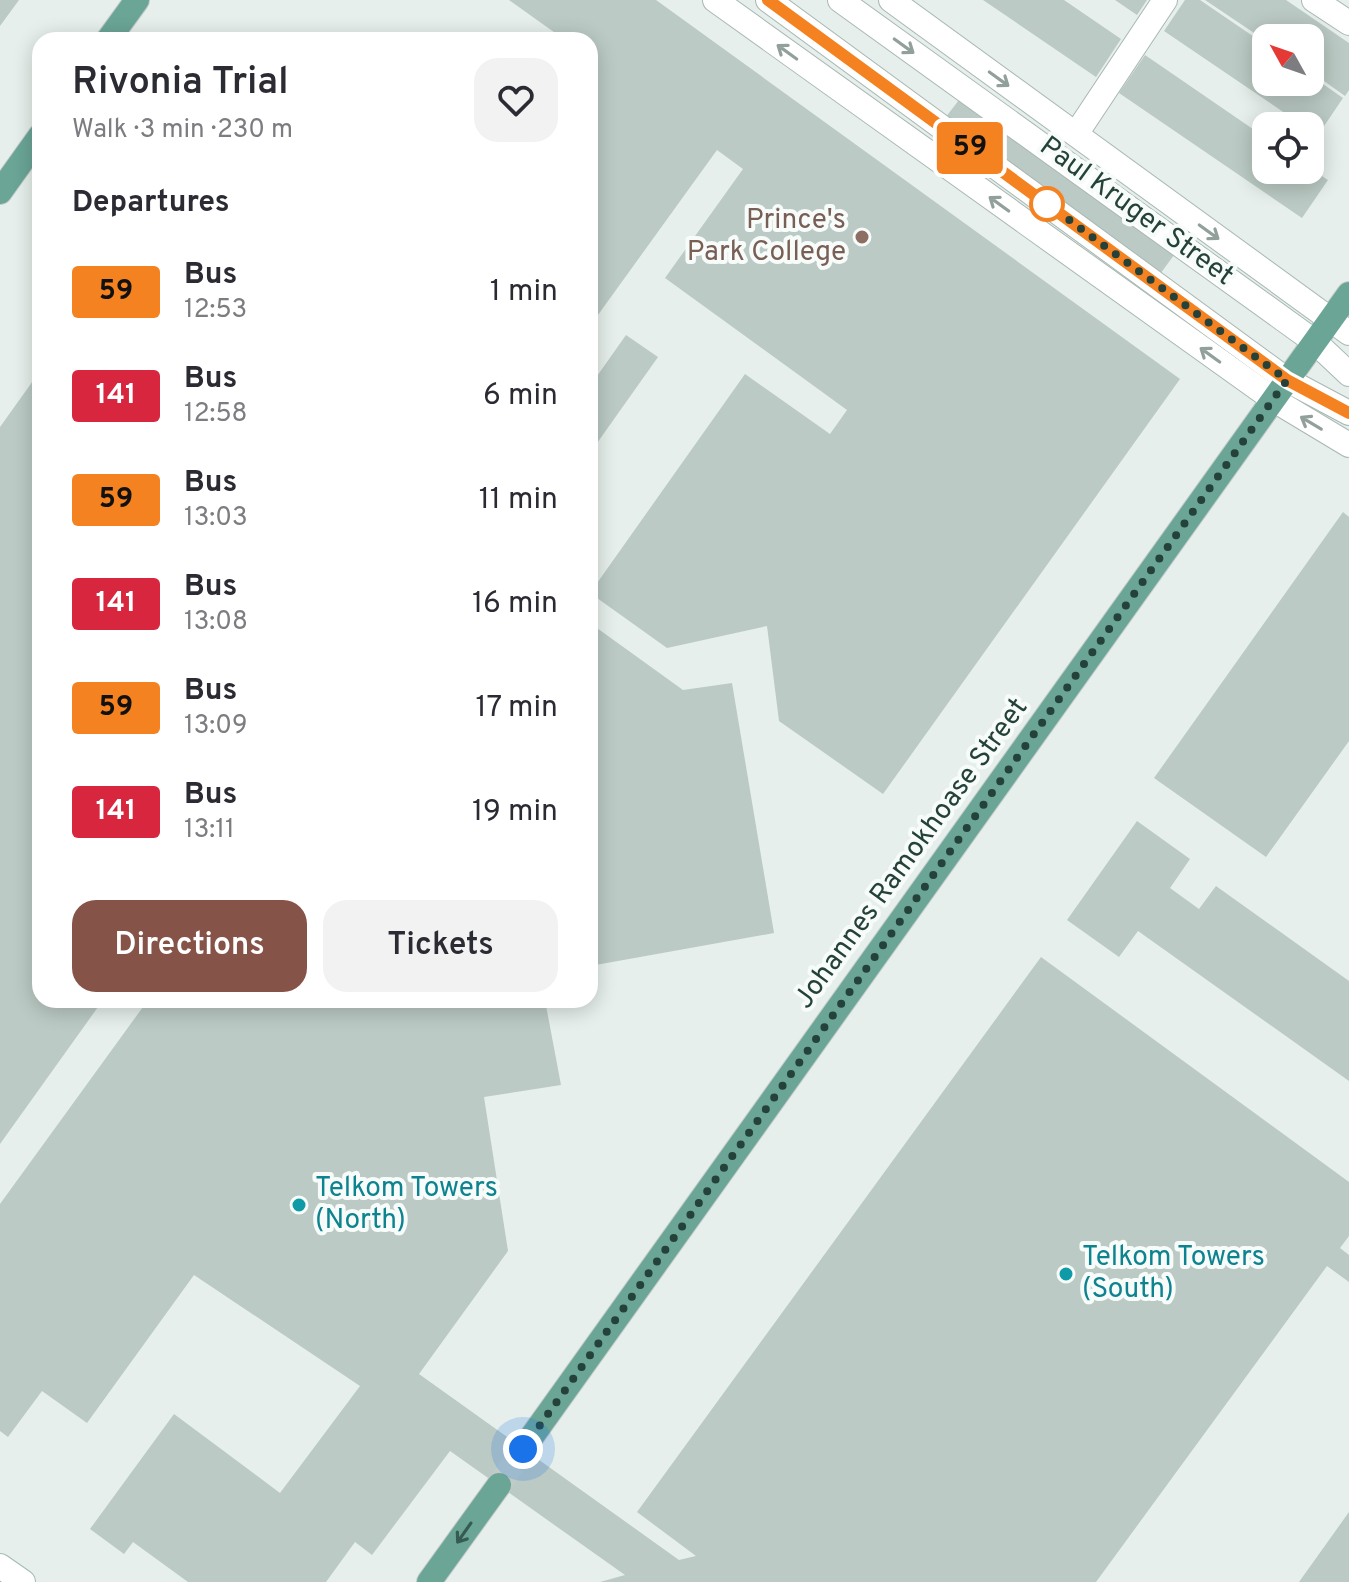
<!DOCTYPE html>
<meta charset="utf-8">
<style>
:root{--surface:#fff;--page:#f2f2f3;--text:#2b2b33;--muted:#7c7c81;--accent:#855347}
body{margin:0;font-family:Overpass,sans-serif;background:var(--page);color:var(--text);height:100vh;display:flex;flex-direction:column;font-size:30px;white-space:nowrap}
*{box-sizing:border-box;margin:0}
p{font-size:26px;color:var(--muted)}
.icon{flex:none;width:44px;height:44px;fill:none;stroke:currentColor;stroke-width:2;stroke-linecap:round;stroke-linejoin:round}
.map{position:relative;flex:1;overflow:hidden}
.sheet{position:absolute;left:32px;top:32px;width:566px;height:976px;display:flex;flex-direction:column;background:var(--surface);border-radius:24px;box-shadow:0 4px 20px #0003}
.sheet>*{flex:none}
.badge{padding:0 16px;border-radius:6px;font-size:28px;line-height:52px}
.needle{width:52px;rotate:310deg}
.buttons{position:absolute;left:1252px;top:24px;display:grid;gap:16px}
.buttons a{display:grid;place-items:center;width:72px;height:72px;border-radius:16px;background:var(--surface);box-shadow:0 4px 20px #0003;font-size:40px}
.you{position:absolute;width:40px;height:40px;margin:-20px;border:6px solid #fff;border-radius:50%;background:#1a73e8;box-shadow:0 0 0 12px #1a73e833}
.map>.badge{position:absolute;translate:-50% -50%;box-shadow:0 0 0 4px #fff}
h2{padding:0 40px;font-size:30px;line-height:72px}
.round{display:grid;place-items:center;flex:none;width:84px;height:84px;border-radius:24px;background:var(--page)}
.overview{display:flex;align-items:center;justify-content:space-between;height:136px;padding:0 40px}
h1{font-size:38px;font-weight:600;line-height:60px}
.primary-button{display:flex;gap:16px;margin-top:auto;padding:16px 40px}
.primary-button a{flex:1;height:92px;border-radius:24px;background:var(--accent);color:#fff;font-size:32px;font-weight:600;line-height:92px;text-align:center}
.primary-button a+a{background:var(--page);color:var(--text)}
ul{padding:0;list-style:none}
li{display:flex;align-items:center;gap:24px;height:104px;padding:0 40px}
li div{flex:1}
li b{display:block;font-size:30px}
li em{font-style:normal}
li .badge{min-width:88px;font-weight:700;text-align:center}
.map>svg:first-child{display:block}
.building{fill:#bbcac4}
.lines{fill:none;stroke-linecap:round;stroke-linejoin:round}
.primary-tunnel{stroke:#bfccc8;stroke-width:24;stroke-dasharray:24 12;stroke-linecap:butt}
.service-casing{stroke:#a8b8b2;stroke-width:26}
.minor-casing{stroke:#a8b8b2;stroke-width:26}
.secondary-casing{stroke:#a4bbb3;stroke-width:26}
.primary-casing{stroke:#c2cac8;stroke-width:26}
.service{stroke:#fff;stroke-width:24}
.minor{stroke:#fff;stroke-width:24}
.secondary{stroke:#fff;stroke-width:24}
.primary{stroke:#6aa596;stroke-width:24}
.oneway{stroke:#92a09c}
.oneway2{stroke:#365b51}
.line-casing{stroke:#fff;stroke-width:18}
.line{stroke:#f58220;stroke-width:12}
.walk{stroke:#24423a;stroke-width:8;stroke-dasharray:0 14.4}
.stop-dot{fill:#fff;stroke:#f58220;stroke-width:4}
.education-dot{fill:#8d6e63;stroke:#f7fbf9;stroke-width:3}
.culture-dot{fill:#0f9aa8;stroke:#f7fbf9;stroke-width:3}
.labels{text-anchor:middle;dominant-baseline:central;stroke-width:8;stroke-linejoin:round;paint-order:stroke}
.street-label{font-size:28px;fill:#24423a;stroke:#f7fbf9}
.education-label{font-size:28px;fill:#785e54;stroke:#f7fbf9;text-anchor:end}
.culture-label{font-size:28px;fill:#0d838f;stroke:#f7fbf9;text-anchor:start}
</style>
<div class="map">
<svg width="1349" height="1582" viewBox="0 0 1349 1582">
<rect width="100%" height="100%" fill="#e6efeb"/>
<path class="building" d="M0 0H19L0 26Z
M509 0H656L1180 379 883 794 779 721 767 626 667 648 590 593 745 374 830 434 847 410 665 278 743 169 717 150 590 326V40H565Z
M983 0H1064L1121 39 1096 77Z
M1115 0H1147L1137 15Z
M1185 0H1200L1266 45V82H1310V75L1343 98 1318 135 1310 126H1304L1164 31Z
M1205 0H1286L1349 43V90L1345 96 1310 71V38H1266V41Z
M1145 55 1266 138V170L1310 168 1328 180 1302 218 1119 93Z
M962 96 1174 255 1155 281 942 122Z
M626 335 658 357 590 453V386Z
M40 371V1000H103L0 1144V427Z
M1343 512 1349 517V741L1266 857 1154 778Z
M590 623 683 690 732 683 774 933 590 966Z
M1137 821 1190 859 1170 888 1199 909 1216 886 1349 981V1081L1138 931 1119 957 1067 920Z
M1041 957 1349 1182V1236L1340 1248 1349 1255V1282L1327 1266 1096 1582H600L625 1575 450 1451 372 1555 355 1542 326 1582H188L133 1542 124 1554 90 1529 174 1414 280 1493 360 1386 194 1275 87 1423 42 1391 8 1437 0 1431V1204L148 1000H545L561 1085 484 1097 508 1251 419 1374 679 1560 696 1556 637 1512Z
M1349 1512V1582H1299Z"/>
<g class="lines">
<path class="primary-tunnel" d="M499 1485 523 1449"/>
<g class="service-casing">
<path id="service" d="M768 0 1287 380 1349 413
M840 0 1315 342 1349 374
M1314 0 1349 23
M1076 134 1165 0"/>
</g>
<g class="minor-casing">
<path id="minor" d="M715 0 1274 400 1349 445
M891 0 1349 333"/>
</g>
<g class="secondary-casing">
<path id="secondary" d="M0 1566 23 1582"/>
</g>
<g class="primary-casing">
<path id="primary" d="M108 40 137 0
M0 192 40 136
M523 1449 1349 294
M429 1582 499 1485"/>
</g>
<use href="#service" class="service"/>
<use href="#minor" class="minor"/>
<use href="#secondary" class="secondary"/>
<use href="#primary" class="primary"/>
</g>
<defs><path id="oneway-shaft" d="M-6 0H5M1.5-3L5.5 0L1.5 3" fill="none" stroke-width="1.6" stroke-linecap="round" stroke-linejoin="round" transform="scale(2)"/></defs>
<g class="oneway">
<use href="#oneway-shaft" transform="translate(904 46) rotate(36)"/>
<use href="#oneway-shaft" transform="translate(787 52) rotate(-144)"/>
<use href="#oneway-shaft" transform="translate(999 79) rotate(36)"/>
<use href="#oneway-shaft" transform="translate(999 204) rotate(-144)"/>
<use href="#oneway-shaft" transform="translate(1209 232) rotate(36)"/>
<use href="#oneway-shaft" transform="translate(1210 355) rotate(-144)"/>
<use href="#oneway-shaft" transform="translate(1311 423) rotate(-149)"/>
</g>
<use class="oneway2" href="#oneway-shaft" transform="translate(464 1533) rotate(125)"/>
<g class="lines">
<g class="line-casing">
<path id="line" d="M768 0 1287 380 1349 413"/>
</g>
<use href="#line" class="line"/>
<path class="walk" d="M523 1449 1287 380 1042 200 1047 204"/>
</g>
<circle class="stop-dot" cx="1047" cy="204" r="16"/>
<circle class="education-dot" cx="862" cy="237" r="8"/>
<g class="culture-dot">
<circle cx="299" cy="1205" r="8"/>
<circle cx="1066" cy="1274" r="8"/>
</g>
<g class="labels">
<g class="street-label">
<text transform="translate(1136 212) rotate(36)">Paul Kruger Street</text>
<text transform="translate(912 854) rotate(-54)">Johannes Ramokhoase Street</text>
</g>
<g class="education-label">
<text x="846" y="221">Prince's<tspan x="846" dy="32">Park College</tspan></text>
</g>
<g class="culture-label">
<text x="315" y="1189">Telkom Towers<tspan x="315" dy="32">(North)</tspan></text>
<text x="1082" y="1258">Telkom Towers<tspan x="1082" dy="32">(South)</tspan></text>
</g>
</g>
</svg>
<div class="buttons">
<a><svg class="needle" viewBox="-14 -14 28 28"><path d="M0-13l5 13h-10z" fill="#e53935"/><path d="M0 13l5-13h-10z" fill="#7c7c81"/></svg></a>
<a><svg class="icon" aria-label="locate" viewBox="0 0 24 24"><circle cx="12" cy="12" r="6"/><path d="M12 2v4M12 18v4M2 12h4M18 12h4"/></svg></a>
</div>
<div class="you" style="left:523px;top:1449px"></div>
<b class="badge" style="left:970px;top:148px;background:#f58220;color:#111">59</b>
<section class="sheet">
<div class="overview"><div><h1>Rivonia Trial</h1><p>Walk · 3 min · 230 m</p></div><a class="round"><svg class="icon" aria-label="heart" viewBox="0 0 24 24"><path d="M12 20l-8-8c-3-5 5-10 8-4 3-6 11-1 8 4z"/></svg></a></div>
<h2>Departures</h2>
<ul>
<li><span class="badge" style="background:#f58220;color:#111">59</span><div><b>Bus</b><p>12:53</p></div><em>1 min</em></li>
<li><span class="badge" style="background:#d7263d;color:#fff">141</span><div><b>Bus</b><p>12:58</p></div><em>6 min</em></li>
<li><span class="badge" style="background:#f58220;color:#111">59</span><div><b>Bus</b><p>13:03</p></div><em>11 min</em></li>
<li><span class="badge" style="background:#d7263d;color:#fff">141</span><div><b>Bus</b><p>13:08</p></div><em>16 min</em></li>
<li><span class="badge" style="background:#f58220;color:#111">59</span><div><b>Bus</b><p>13:09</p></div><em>17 min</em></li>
<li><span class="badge" style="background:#d7263d;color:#fff">141</span><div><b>Bus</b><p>13:11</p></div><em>19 min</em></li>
</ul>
<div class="primary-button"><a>Directions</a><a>Tickets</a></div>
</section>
</div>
